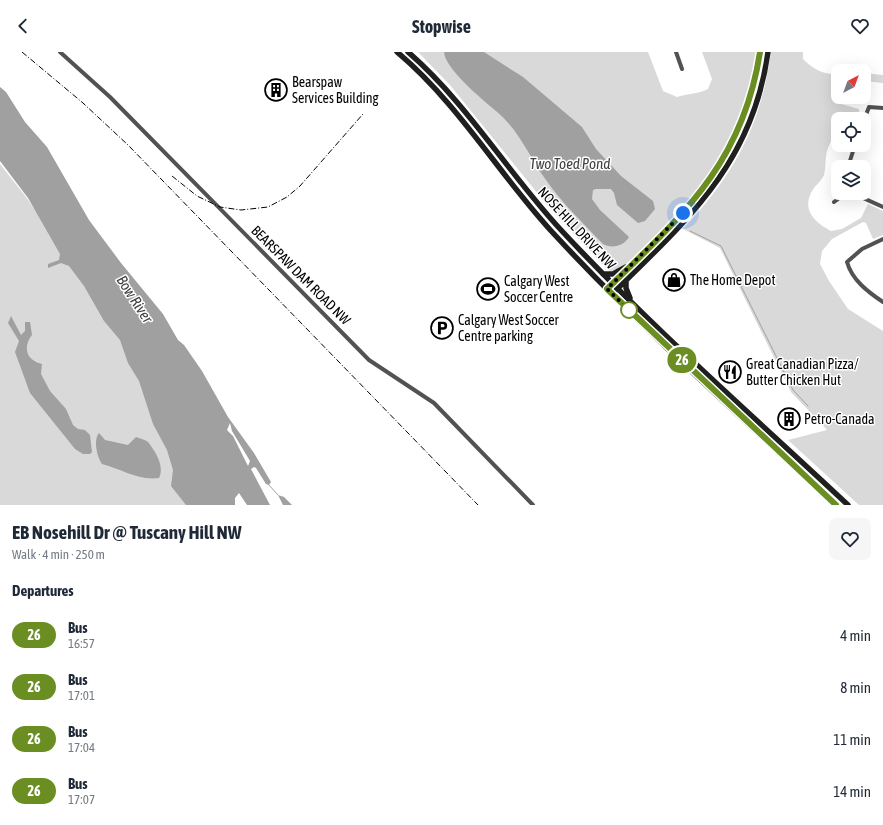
<!DOCTYPE html>
<meta charset="utf-8">
<style>
:root{--surface:#fff;--page:#f6f6f7;--text:#1f2937;--muted:#747a83}
body{margin:0;font-family:"Asap Condensed",sans-serif;background:var(--page);color:var(--text);height:100vh;display:flex;flex-direction:column;font-size:15px;white-space:nowrap}
*{box-sizing:border-box;margin:0}
p{font-size:13px;color:var(--muted)}
.icon{flex:none;width:22px;height:22px;fill:none;stroke:currentColor;stroke-width:2;stroke-linecap:round;stroke-linejoin:round}
.map{position:relative;height:453px;overflow:hidden}
.panel{display:flex;flex-direction:column;background:var(--surface);flex:1}
.panel>*{flex:none}
.badge{padding:0 8px;border-radius:13px;font-size:14px;line-height:26px}
.needle{width:26px;rotate:41deg}
.buttons{position:absolute;left:831px;top:12px;display:grid;gap:8px}
.buttons a{display:grid;place-items:center;width:40px;height:40px;border-radius:8px;background:var(--surface);box-shadow:0 4px 16px #0002;font-size:20px}
.you{position:absolute;width:20px;height:20px;margin:-10px;border:3px solid #fff;border-radius:50%;background:#1a73e8;box-shadow:0 0 0 6px #1a73e833}
.map>.badge{position:absolute;translate:-50% -50%;box-shadow:0 0 0 2px #fff}
h2{padding:0 12px;font-size:15px;line-height:36px}
.round{display:grid;place-items:center;flex:none;width:42px;height:42px;border-radius:8px;background:var(--page)}
.head{display:flex;align-items:center;justify-content:space-between;height:68px;padding:0 12px}
h1{font-size:19px;font-weight:700;line-height:30px}
ul{padding:0;list-style:none}
li{display:flex;align-items:center;gap:12px;height:52px;padding:0 12px}
li div{flex:1}
li b{display:block;font-size:15px}
li em{font-style:normal}
li .badge{min-width:44px;font-weight:700;text-align:center}
header{display:flex;justify-content:space-between;align-items:center;height:52px;padding:0 12px;background:var(--surface);font-size:18px;font-weight:700}
.map>svg:first-child{display:block}
.green{fill:#d9d9d9}
.water{fill:#a0a0a0;fill-rule:evenodd}
.lines{fill:none;stroke-linecap:round;stroke-linejoin:round}
.stream{stroke:#a0a0a0;stroke-width:1}
.street{stroke:#525252;stroke-width:4}
.secondary{stroke:#1f1f1f;stroke-width:5.5}
.rail{stroke:#000;stroke-width:1;stroke-dasharray:6 2 1 2;stroke-linecap:butt}
.line-casing{stroke:#fff;stroke-width:9}
.line{stroke:#6b8e23;stroke-width:6}
.walk{stroke:#000;stroke-width:4;stroke-dasharray:0 7.2}
.stop-dot{fill:#fff;stroke:#6b8e23;stroke-width:2}
.labels{text-anchor:middle;dominant-baseline:central;stroke-width:3;stroke-linejoin:round;paint-order:stroke}
.poi-label{font-size:14px;fill:#000;stroke:#fff;text-anchor:start}
.street-label{font-size:14px;fill:#000;stroke:#fff}
.water-label{font-size:15px;font-style:italic;fill:#414141;stroke:#fff}
</style>
<header><svg class="icon" aria-label="back" viewBox="0 0 24 24"><path d="M15 5l-7 7 7 7"/></svg>Stopwise<svg class="icon" aria-label="heart" viewBox="0 0 24 24"><path d="M12 20l-8-8c-3-5 5-10 8-4 3-6 11-1 8 4z"/></svg></header>
<div class="map">
<svg width="883" height="453" viewBox="0 0 883 453">
<rect width="100%" height="100%" fill="#fff"/>
<path class="green" d="M418 0H648L663 39 677 45C689 41 695 43 708 37L712 27 702 0H758C742 83 715 126 655 185 642 198 629 216 610 219L605 215 547 153 450 33Z
M771 0H803V7C813 17 823 23 838 22V45H840L841 52 859 57V61L843 63 842 67H838C838 81 831 86 827 99 825 107 826 116 824 123 821 130 814 134 811 141 802 159 816 171 831 179L842 177 861 166 868 152 883 159V183L873 187 866 171 863 170 832 187 822 199 820 212 829 229 848 257 883 279V453H859L788 388 827 378 791 340 720 196 683 177C734 123 761 74 771 0Z
M864 21 883 23V31L864 29Z
M0 112 26 145 125 288 190 453H0Z"/>
<path class="water" d="M444 0H484L523 25 582 75 596 97 621 124 653 149 655 157 645 169 638 171 617 153 614 141 611 137H596L593 138 592 147 600 158 629 185C624 194 612 197 603 192 584 172 561 150 546 128 528 103 520 79 496 59 483 48 445 17 444 0Z
M0 35 6 40 25 70 47 95 89 168 121 211 163 262 178 288 184 293 202 319 228 365 254 401 271 430 269 433 266 432 256 416 254 415 251 417 270 453H247L239 441 235 446V453H186L171 434 173 418 167 398 153 372 139 329 128 311 120 288 104 269 84 234 69 214 61 211 48 216V212L59 208 60 202 28 146 0 109ZM230 371 232 379 250 409 248 414 233 384 227 378Z
M11 264 21 283 25 279V270H30L32 283C26 290 24 302 33 308 35 310 39 311 42 312L41 322 50 339 66 357 73 373 78 377 85 378 90 383 92 400 90 402H83L75 397 30 341 15 300 19 289 8 271Z
M99 381 105 388 128 393 136 385C139 386 146 388 148 390 155 399 165 414 159 426 138 429 122 417 102 412 97 405 93 388 99 381Z
M278 443 284 445 292 453H283Z"/>
<g class="lines">
<path class="stream" d="M690 179 721 194 793 338 808 354
M268 432 278 443"/>
<path class="street" d="M60 0 110 45 369 308 434 351 533 453
M676 0 682 17
M864 68 869 55 883 56
M848 115 855 93
M852 141 883 155
M834 150 846 141
M883 187 862 197 847 210C852 228 868 240 883 250"/>
<path class="secondary" d="M397 0C459 52 500 124 554 182 643 278 741 365 836 453
M408 0C467 51 508 121 561 178 651 275 751 362 848 453
M603 222H613L626 215
M626 228V236L630 246
M611 233C687 159 743 110 760 0
M612 242C687 168 753 111 768 0"/>
<path class="rail" d="M22 0 83 51 128 93 478 453
M172 124 197 144 220 155 241 158 268 155 287 145 300 134 363 62"/>
</g>
<g class="lines">
<g class="line-casing">
<path id="line" d="M760 0C743 111 683 163 607 237L836 453"/>
</g>
<use href="#line" class="line"/>
<path class="walk" d="M629 258 607 237 683 161"/>
</g>
<defs>
<g id="building-ring" transform="scale(1.15)"><circle r="9.5" fill="#fff" stroke="#000" stroke-width="1.5"/><path d="M-4-6H4V6H1V3H-1V6H-4ZM-2.5-4.3h1.7v1.8h-1.7ZM.8-4.3h1.7v1.8H.8ZM-2.5-1h1.7V.8h-1.7ZM.8-1h1.7V.8H.8Z" fill="#000"/></g>
<g id="shop-ring" transform="scale(1.15)"><circle r="9.5" fill="#fff" stroke="#000" stroke-width="1.5"/><path d="M-5-2.5h2.3a2.7 3.5 0 0 1 5.4 0H5L5.5 6h-11ZM-1.5-2.5h3a1.5 2.3 0 0 0-3 0Z" fill="#000"/></g>
<g id="stadium-ring" transform="scale(1.15)"><circle r="9.5" fill="#fff" stroke="#000" stroke-width="1.5"/><path d="M0-5a6.5 5 0 1 0 0 10a6.5 5 0 1 0 0-10ZM-3.5-1.8h7v3.6h-7Z" fill="#000"/></g>
<g id="parking-ring" transform="scale(1.15)"><circle r="9.5" fill="#fff" stroke="#000" stroke-width="1.5"/><path d="M-3.5-5.5H1a3.5 3.5 0 0 1 0 7H-1V5.5H-3.5ZM-1-3.4V-.6H.8a1.4 1.4 0 0 0 0-2.8Z" fill="#000"/></g>
<g id="restaurant-ring" transform="scale(1.15)"><circle r="9.5" fill="#fff" stroke="#000" stroke-width="1.5"/><path d="M-5-6h1v4h1v-4h1v4h1v-4h1v5L-1.5 .5V6h-2V.5L-5-1ZM5-6V6H3V1.5H1.5Q1.5-4 5-6Z" fill="#000"/></g>
</defs>
<g fill-rule="evenodd">
<use href="#building-ring" x="276" y="38"/>
<use href="#shop-ring" x="674" y="228"/>
<use href="#stadium-ring" x="488" y="237"/>
<use href="#parking-ring" x="442" y="276"/>
<use href="#restaurant-ring" x="730" y="320"/>
<use href="#building-ring" x="789" y="367"/>
</g>
<circle class="stop-dot" cx="629" cy="258" r="8"/>
<g class="labels">
<g class="poi-label">
<text x="292" y="30">Bearspaw<tspan x="292" dy="16">Services Building</tspan></text>
<text x="690" y="228">The Home Depot</text>
<text x="504" y="229">Calgary West<tspan x="504" dy="16">Soccer Centre</tspan></text>
<text x="458" y="268">Calgary West Soccer<tspan x="458" dy="16">Centre parking</tspan></text>
<text x="746" y="312">Great Canadian Pizza/<tspan x="746" dy="16">Butter Chicken Hut</tspan></text>
<text x="804" y="367">Petro-Canada</text>
</g>
<g class="street-label">
<text transform="translate(577 176) rotate(47)">NOSE HILL DRIVE NW</text>
<text transform="translate(301 223) rotate(45)">BEARSPAW DAM ROAD NW</text>
</g>
<g class="water-label">
<text x="570" y="111">Two Toed Pond</text>
<text transform="translate(135 247) rotate(57)">Bow River</text>
</g>
</g>
</svg>
<div class="buttons">
<a><svg class="needle" viewBox="-14 -14 28 28"><path d="M0-13l5 13h-10z" fill="#e53935"/><path d="M0 13l5-13h-10z" fill="#747a83"/></svg></a>
<a><svg class="icon" aria-label="locate" viewBox="0 0 24 24"><circle cx="12" cy="12" r="6"/><path d="M12 2v4M12 18v4M2 12h4M18 12h4"/></svg></a>
<a><svg class="icon" aria-label="layers" viewBox="0 0 24 24"><path d="M12 4l9 5-9 5-9-5zM3 14l9 5 9-5"/></svg></a>
</div>
<div class="you" style="left:683px;top:161px"></div>
<b class="badge" style="left:682px;top:308px;background:#6b8e23;color:#fff">26</b>
</div>
<section class="panel">
<div class="head"><div><h1>EB Nosehill Dr @ Tuscany Hill NW</h1><p>Walk · 4 min · 250 m</p></div><a class="round"><svg class="icon" aria-label="heart" viewBox="0 0 24 24"><path d="M12 20l-8-8c-3-5 5-10 8-4 3-6 11-1 8 4z"/></svg></a></div>
<h2>Departures</h2>
<ul>
<li><span class="badge" style="background:#6b8e23;color:#fff">26</span><div><b>Bus</b><p>16:57</p></div><em>4 min</em></li>
<li><span class="badge" style="background:#6b8e23;color:#fff">26</span><div><b>Bus</b><p>17:01</p></div><em>8 min</em></li>
<li><span class="badge" style="background:#6b8e23;color:#fff">26</span><div><b>Bus</b><p>17:04</p></div><em>11 min</em></li>
<li><span class="badge" style="background:#6b8e23;color:#fff">26</span><div><b>Bus</b><p>17:07</p></div><em>14 min</em></li>
</ul>
</section>
